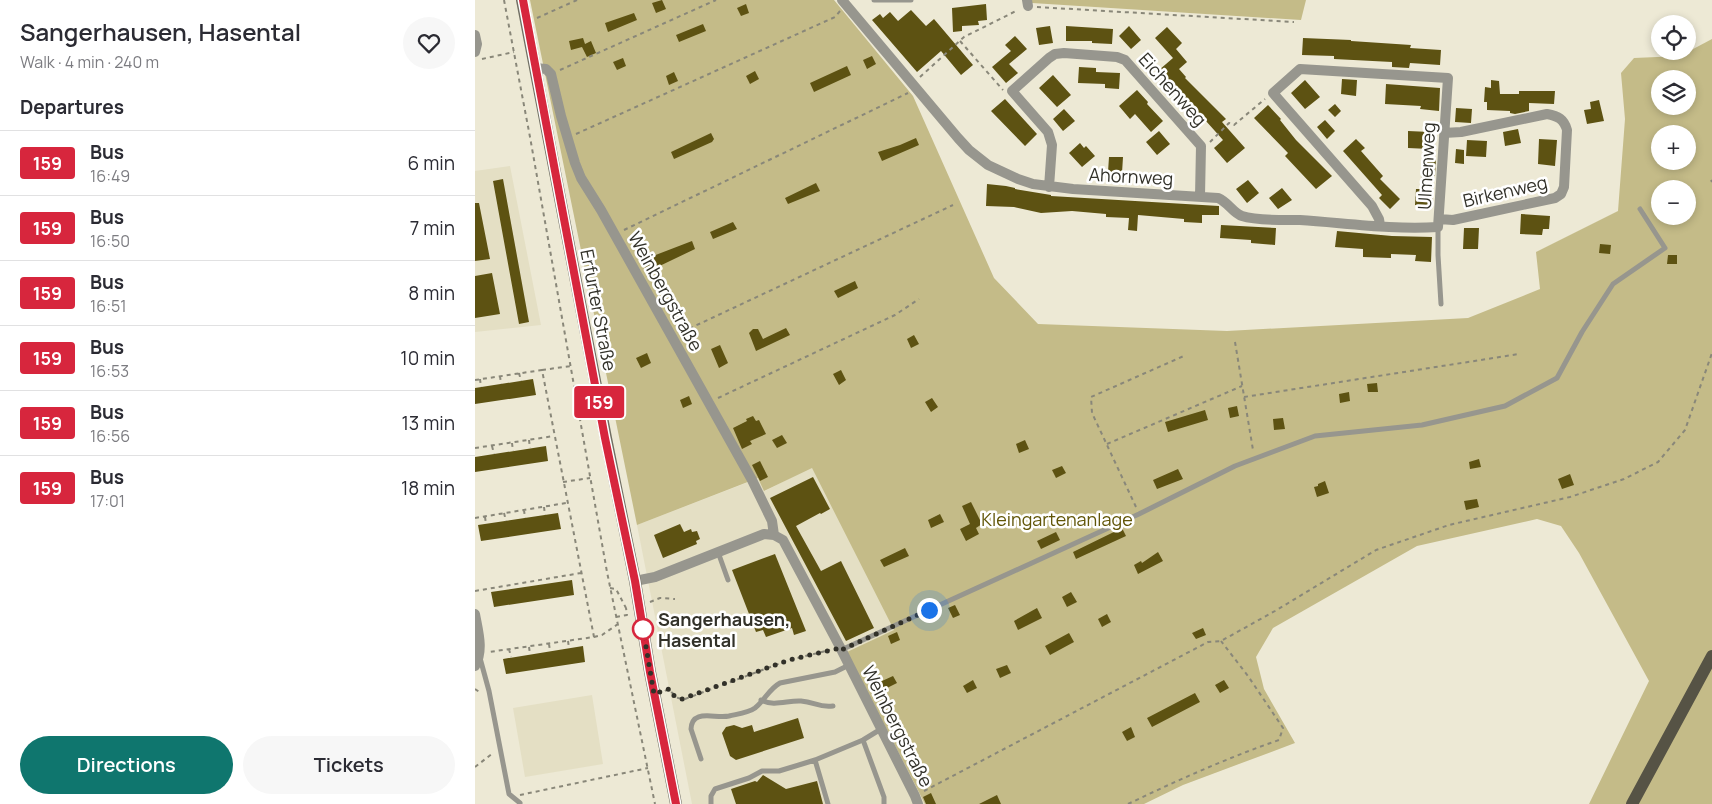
<!DOCTYPE html>
<meta charset="utf-8">
<style>
:root{--surface:#fff;--page:#f7f7f7;--text:#2b2b33;--muted:#7c7c81;--line:#e1e1e2;--accent:#0f766e}
body{margin:0;font-family:Manrope,sans-serif;background:var(--page);color:var(--text);height:100vh;display:flex;flex-direction:column;font-size:19px;white-space:nowrap}
*{box-sizing:border-box;margin:0}
p{font-size:16px;color:var(--muted)}
.icon{flex:none;width:28px;height:28px;fill:none;stroke:currentColor;stroke-width:2;stroke-linecap:round;stroke-linejoin:round}
.map{position:relative;flex:1;overflow:hidden}
.panel{display:flex;flex-direction:column;background:var(--surface);width:475px}
.panel>*{flex:none}
.badge{padding:0 10px;border-radius:4px;font-size:18px;line-height:32px}
.tools{position:absolute;left:1176px;top:15px;display:grid;gap:10px}
.tools a{display:grid;place-items:center;width:45px;height:45px;border-radius:50%;background:var(--surface);box-shadow:0 2px 8px #0003;font-size:25px}
.you{position:absolute;width:25px;height:25px;margin:-12px;border:4px solid #fff;border-radius:50%;background:#1a73e8;box-shadow:0 0 0 8px #1a73e833}
.map>.badge{position:absolute;translate:-50% -50%;box-shadow:0 0 0 2px #fff}
h2{padding:0 20px;font-size:19px;line-height:45px}
.round{display:grid;place-items:center;flex:none;width:52px;height:52px;border-radius:26px;background:var(--page)}
.headline{display:flex;align-items:center;justify-content:space-between;height:85px;padding:0 20px}
h1{font-size:24px;font-weight:600;line-height:38px}
.button{display:flex;gap:10px;margin-top:auto;padding:10px 20px}
.button a{flex:1;height:58px;border-radius:30px;background:var(--accent);color:#fff;font-size:20px;font-weight:600;line-height:58px;text-align:center}
.button a+a{background:var(--page);color:var(--text)}
ul{padding:0;list-style:none}
li{display:flex;align-items:center;gap:15px;height:65px;padding:0 20px;border-top:1px solid var(--line)}
li div{flex:1}
li b{display:block;font-size:19px}
li em{font-style:normal}
li .badge{min-width:55px;font-weight:700;text-align:center}
main{display:flex;flex:1;min-height:0}
.map>svg:first-child{display:block}
.built{fill:#e4dfc4}
.green{fill:#c4bb88;fill-rule:evenodd}
.building{fill:#5d5212}
.lines{fill:none;stroke-linecap:round;stroke-linejoin:round}
.path{stroke:#898779;stroke-width:2;stroke-dasharray:4 4;stroke-linecap:butt}
.lane{stroke:#97968e;stroke-width:5}
.street{stroke:#97968e;stroke-width:10}
.secondary{stroke:#716f63;stroke-width:12}
.primary{stroke:#565345;stroke-width:12}
.line-casing{stroke:#fff;stroke-width:11}
.line{stroke:#d7263d;stroke-width:8}
.walk{stroke:#323129;stroke-width:5;stroke-dasharray:0 9}
.stop-dot{fill:#fff;stroke:#d7263d;stroke-width:2.5}
.labels{text-anchor:middle;dominant-baseline:central;stroke-width:5;stroke-linejoin:round;paint-order:stroke}
.street-label{font-size:18px;fill:#323129;stroke:#fff}
.park-label{font-size:18px;fill:#615507;stroke:#fff}
.stop-label{font-size:18px;font-weight:bold;fill:#323129;stroke:#fff;text-anchor:start}
</style>
<main>
<section class="panel">
<div class="headline"><div><h1>Sangerhausen, Hasental</h1><p>Walk · 4 min · 240 m</p></div><a class="round"><svg class="icon" aria-label="heart" viewBox="0 0 24 24"><path d="M12 20l-8-8c-3-5 5-10 8-4 3-6 11-1 8 4z"/></svg></a></div>
<h2>Departures</h2>
<ul>
<li><span class="badge" style="background:#d7263d;color:#fff">159</span><div><b>Bus</b><p>16:49</p></div><em>6 min</em></li>
<li><span class="badge" style="background:#d7263d;color:#fff">159</span><div><b>Bus</b><p>16:50</p></div><em>7 min</em></li>
<li><span class="badge" style="background:#d7263d;color:#fff">159</span><div><b>Bus</b><p>16:51</p></div><em>8 min</em></li>
<li><span class="badge" style="background:#d7263d;color:#fff">159</span><div><b>Bus</b><p>16:53</p></div><em>10 min</em></li>
<li><span class="badge" style="background:#d7263d;color:#fff">159</span><div><b>Bus</b><p>16:56</p></div><em>13 min</em></li>
<li><span class="badge" style="background:#d7263d;color:#fff">159</span><div><b>Bus</b><p>17:01</p></div><em>18 min</em></li>
</ul>
<div class="button"><a>Directions</a><a>Tickets</a></div>
</section>
<div class="map">
<svg width="1237" height="804" viewBox="0 0 1237 804">
<rect width="100%" height="100%" fill="#ede9d5"/>
<path class="built" d="M35 166 66 325 0 332V171Z
M337 467 420 630 373 652 450 804H217L162 525 284 478 290 491Z
M117 695 128 764 50 777 38 708Z"/>
<path class="green" d="M55 0H359L438 96 519 278 563 324 752 331 993 318 1065 289 1061 252 1143 211 1150 119 1146 73 1159 58 1205 56 1237 39V804H1114L1174 681 1104 553 1086 526 1062 519 942 546 798 628 781 657 789 689 820 743 708 785 669 804H450L372 652 419 630 337 468 289 491 283 478 162 525ZM1185 79H1212V106H1185ZM1185 134H1212V161H1185ZM1185 189H1212V216H1185Z
M556 0H831L826 20 557 3Z"/>
<path class="building" d="M187 0 191 9 181 13 177 3Z
M271 4 274 13 266 16 262 8Z
M511 4 512 20 503 21 504 25 487 26V31L478 32 477 8Z
M436 10 451 26 459 19 498 65 486 75 466 51 442 72 397 20 405 14 408 18 415 12 423 21Z
M159 13 162 20 133 32 130 23Z
M228 24 231 31 204 42 201 35Z
M575 26 578 43 564 45 561 28Z
M591 26 638 29 637 44 617 43V41H591Z
M654 26 666 40 656 49 644 36Z
M692 27 707 43 701 49 712 62 704 69 711 77 710 78 751 119 747 122 770 148 752 163 739 148 748 140 722 111 717 115 704 101 708 98 684 70 698 58 680 38Z
M540 36 552 49 534 64 543 73 531 83 517 67 536 51 530 45Z
M108 38 110 44 116 41 121 53 112 57 107 47 96 50 94 41Z
M828 38 876 40V41L936 45 935 48 966 50 965 65 935 63 934 68 917 67V62L859 59V56L827 55Z
M397 56 401 64 392 69 388 60Z
M148 58 151 66 142 70 138 62Z
M372 66 376 75 339 92 335 83Z
M604 67 621 68V72L645 73 644 89 630 88V84L603 83Z
M280 71 284 79 275 84 271 76Z
M199 72 203 81 194 85 191 76Z
M578 75 596 95 582 107 564 88Z
M867 79 882 80 881 96 866 94Z
M830 80 845 97 830 109 816 93Z
M1016 80 1024 81 1025 94H1044V91H1080L1079 104 1054 103V111L1040 114 1035 113V111L1012 110V102H1009L1010 87 1016 88Z
M911 84 965 88 964 111 945 109 946 106 910 104Z
M662 90 673 102 672 104 688 121 676 132 660 114 655 119 644 106Z
M530 99 562 134 550 146 516 111Z
M1124 100 1129 121 1112 124 1109 110 1116 109 1115 102Z
M860 104 866 111 860 117 853 110Z
M793 105 806 119 805 120 821 140 857 176 841 189 810 156 813 153 779 118Z
M981 108 997 109 996 123 980 122Z
M589 109 600 121 588 131 578 119Z
M850 120 860 131 852 139 842 127Z
M1043 129 1046 143 1030 146 1028 132Z
M684 131 695 144 682 155 671 142Z
M933 131 955 132 954 149 933 148Z
M236 133 239 139 237 142 199 159 196 152Z
M441 138 444 145 407 161 403 152 425 145Z
M881 139 890 148 886 151 908 176 905 179 925 199 915 209 904 198 907 195 868 151Z
M1064 139 1082 140 1080 166 1063 164Z
M992 140 1012 141 1011 157 991 156Z
M605 143 609 148 611 146 620 156 607 167 594 153Z
M981 149 989 150V164L980 163Z
M634 157H648L647 173 633 172Z
M948 158 961 159 960 176H958L957 206 940 205 941 189H946Z
M28 179 54 322 44 324 18 181Z
M773 180 784 193 772 203 761 189Z
M341 183 345 191 313 204 310 198Z
M512 184 531 186 540 188V189L576 195V196L744 206V215H727V223L709 222V219L663 215 662 231 653 230 654 218 631 217V214L597 211 566 213 539 207 511 206Z
M807 188 817 200 803 209 794 198Z
M0 203H4L15 259 0 261Z
M1046 214 1075 216 1074 229H1068L1067 235 1045 234Z
M258 222 262 229 238 239 235 232Z
M746 225 801 228 800 245 776 243V240L745 238Z
M989 228H1004L1003 249H988Z
M862 231 917 236 957 237 956 262 940 261 941 255 916 254V258L888 257V249L860 247Z
M217 241 220 249 172 272 168 263 179 258 178 256Z
M1125 244 1136 245 1135 254 1124 253Z
M1193 255H1202V264H1192Z
M17 273 25 314 0 318V276Z
M380 281 383 288 363 298 359 291Z
M311 328 315 335 281 351 274 333 278 329H283L288 339Z
M439 335 444 344 436 348 432 339Z
M245 345 253 363 244 368 236 349Z
M172 353 176 363 166 368 161 358Z
M366 370 371 380 364 385 358 374Z
M58 379 61 395 0 404V388Z
M902 383 903 392H893L892 384Z
M874 392 875 401 865 403 864 394Z
M214 396 217 404 208 408 205 400Z
M457 398 463 407 456 412 450 402Z
M762 406 764 416 755 418 753 408Z
M730 410 733 420 693 432 690 422Z
M278 416 281 421 284 420 291 434 275 441 277 444 267 449 258 428 272 421 271 419Z
M808 418 810 429 799 430 798 419Z
M307 435 312 443 302 448 297 440Z
M550 440 554 449 544 453 541 444Z
M71 446 73 461 0 472V457Z
M1004 459 1006 467 995 469 994 462Z
M285 461 293 477 285 481 277 465Z
M587 466 591 473 581 478 577 470Z
M703 469 708 479 682 489 678 480Z
M1095 474 1099 485 1087 489 1083 479Z
M338 477 355 509 346 514 345 513 321 526 346 571 366 561 399 628 371 641 295 498Z
M850 481 854 493 842 497 839 487 843 486V484Z
M1002 499 1004 507 991 510 989 501Z
M496 502 507 524 501 528 504 534 491 541 485 529 495 524 487 506Z
M83 513 86 529 6 541 3 525Z
M465 514 469 522 456 528 453 520Z
M205 524 209 532 216 529 217 532 222 531 225 539 221 541 222 544 188 558 179 535Z
M647 528 651 536 601 559 598 552Z
M581 532 585 540 566 549 562 541Z
M430 548 434 556 409 567 405 560Z
M683 552 688 561 663 574 659 565 666 561 667 563Z
M300 554 331 631 319 635 317 628 291 637 288 630 281 632 257 570Z
M97 580 99 595 19 607 16 592Z
M596 592 602 602 592 607 587 597Z
M480 605 485 615 478 618 473 608Z
M562 608 567 618 543 630 539 621Z
M632 614 636 622 627 627 623 619Z
M728 628 731 635 721 639 717 633Z
M422 632 425 640 416 644 413 636Z
M594 633 599 642 575 655 570 646Z
M108 646 110 662 31 674 28 659Z
M532 665 536 673 525 678 521 669Z
M418 676 422 683 400 694 396 686Z
M498 680 502 688 492 693 488 686Z
M749 680 754 688 745 693 740 685Z
M720 693 725 702 677 727 672 718Z
M323 718 329 738 261 760 255 756 247 733 251 727 259 725 267 728 277 725 279 732Z
M656 727 660 737 652 741 647 732Z
M288 775 311 789 342 781 348 804H261L256 789 280 781 282 782Z
M456 793 461 804H451L448 797Z
M522 795 526 804H504Z"/>
<g class="lines">
<path class="path" d="M29 0 55 137 132 572 180 804
M562 7 819 22
M62 18 102 0
M485 41 528 90
M7 59 39 52
M85 70 241 0
M445 77 489 37 543 10
M101 134 360 17 365 11
M735 142 754 123 759 125 790 99
M1236 180 1237 182
M149 230 433 93
M207 332 478 205
M760 342 778 450
M67 370 96 366
M44 373 46 381
M25 376 26 384
M5 379 6 387
M0 380 67 370 119 637 14 652
M769 397 1044 354
M243 398 420 315 444 299
M54 440 55 448
M37 443 38 451
M632 444 767 386
M17 446 19 454
M0 448 79 436
M88 482 115 478
M69 507 70 515
M661 507 617 413 616 397 711 355
M49 510 50 518
M29 513 31 521
M10 517 11 524
M0 518 91 503
M135 588 141 589 151 608 153 607
M0 591 106 573
M175 602 185 598 200 599
M141 617 152 615 151 608
M119 637 127 635 143 624
M93 641 94 648
M74 644 75 651
M54 647 55 654
M34 649 36 657
M0 689 6 693
M190 691 193 689 203 698 210 699 314 660 355 650
M0 767 18 753
M449 791 733 642 746 641 800 611 901 550 974 525 1095 497 1149 479 1183 462 1210 430 1237 353
M45 795 173 768
M653 804C703 780 752 758 804 740L808 728 773 676 746 641"/>
<path class="lane" d="M399 0H436
M963 227V255L966 304
M243 552 253 580
M366 650 664 514 760 466 840 436 947 425 1030 406 1082 378 1107 332 1138 284 1190 248 1165 209
M5 658 14 691 34 794 45 803
M286 700C299 707 313 700 326 701 340 702 344 708 358 706
M388 740 409 797V804
M226 759 216 729C217 708 240 719 254 716 262 714 273 713 280 708 290 700 294 689 305 683L360 672 374 665
M340 760 353 804
M236 804V796L240 789 274 778 287 771H304L340 760 388 740 406 729"/>
<path class="street" d="M367 0 483 138 494 150 513 165 543 179 558 184 598 189 743 198C753 202 758 213 767 216 782 221 809 220 825 220 871 223 918 230 963 227L973 78 825 69 798 93 897 206 904 219 905 225
M552 0 553 6
M0 35 2 44 0 52
M60 68 71 69 76 74 86 116 100 163 106 178 126 210 277 480 297 521 299 535
M574 187 577 145 573 132 537 91 574 58 580 54 589 53 642 57 650 60 726 146 725 196
M964 219 978 220 1080 198 1086 194 1089 187 1092 130C1089 119 1083 116 1072 114L986 132 969 133
M160 581 180 577 289 534 299 535 308 540 365 647 440 796 443 804
M0 614C3 631 9 650 0 666"/>
<path class="secondary" d="M47 0 131 438 160 581 175 672 201 804"/>
<path class="primary" d="M1157 804 1237 656"/>
</g>
<g class="lines">
<g class="line-casing">
<path id="line" d="M48 0 130 438 160 581 175 672 201 804"/>
</g>
<use href="#line" class="line"/>
<path class="walk" d="M168 629 179 694 194 689 198 695 207 699 314 660 365 648 366 650 454 610"/>
</g>
<circle class="stop-dot" cx="168" cy="629" r="10"/>
<g class="labels">
<g class="street-label">
<text transform="translate(698 89) rotate(48)">Eichenweg</text>
<text transform="translate(951 166) rotate(-87)">Ulmenweg</text>
<text transform="translate(656 176) rotate(3)">Ahornweg</text>
<text transform="translate(1030 191) rotate(-13)">Birkenweg</text>
<text transform="translate(191 291) rotate(61)">Weinbergstraße</text>
<text transform="translate(124 310) rotate(79)">Erfurter Straße</text>
<text transform="translate(423 726) rotate(63)">Weinbergstraße</text>
</g>
<g class="park-label">
<text x="582" y="519">Kleingartenanlage</text>
</g>
<g class="stop-label">
<text x="183" y="619">Sangerhausen,<tspan x="183" dy="21">Hasental</tspan></text>
</g>
</g>
</svg>
<div class="tools">
<a><svg class="icon" aria-label="locate" viewBox="0 0 24 24"><circle cx="12" cy="12" r="6"/><path d="M12 2v4M12 18v4M2 12h4M18 12h4"/></svg></a>
<a><svg class="icon" aria-label="layers" viewBox="0 0 24 24"><path d="M12 4l9 5-9 5-9-5zM3 14l9 5 9-5"/></svg></a>
<a>+</a>
<a>−</a>
</div>
<div class="you" style="left:454px;top:610px"></div>
<b class="badge" style="left:124px;top:402px;background:#d7263d;color:#fff">159</b>
</div>
</main>
